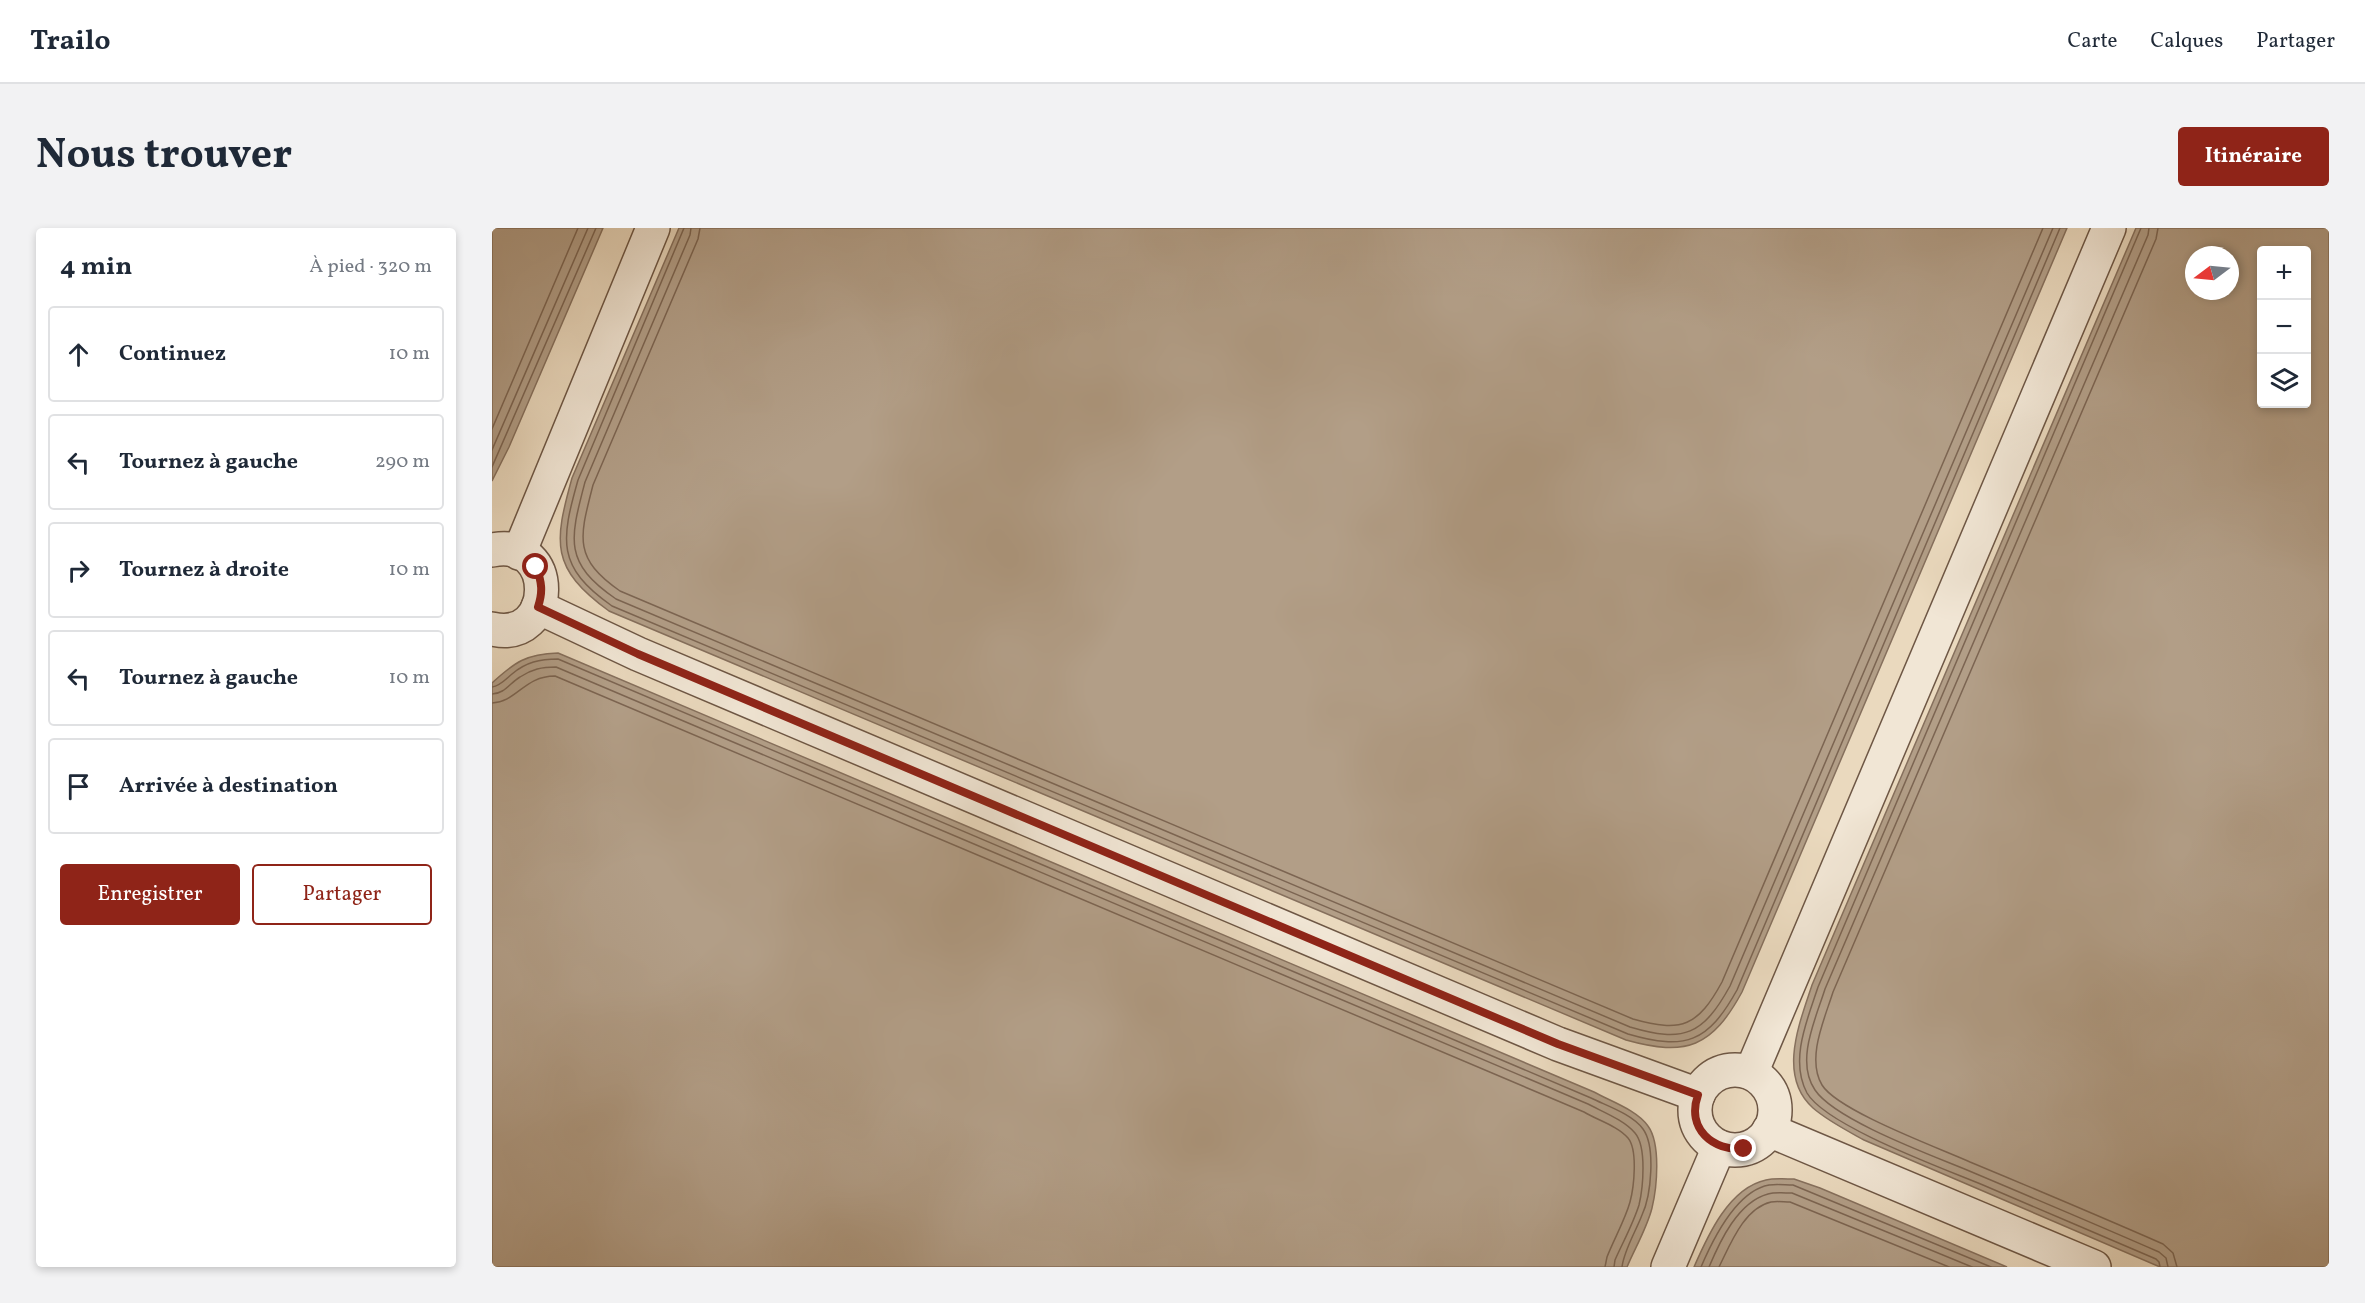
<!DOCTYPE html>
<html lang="fr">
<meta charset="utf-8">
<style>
:root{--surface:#fff;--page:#f2f2f3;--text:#1f2937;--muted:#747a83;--line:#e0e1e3;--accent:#8f2418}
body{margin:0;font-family:Vollkorn,serif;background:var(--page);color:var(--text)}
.controls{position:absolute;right:18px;top:18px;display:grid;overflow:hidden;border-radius:6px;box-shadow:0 3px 9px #0003}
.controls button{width:54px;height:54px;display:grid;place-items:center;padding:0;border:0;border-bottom:2px solid var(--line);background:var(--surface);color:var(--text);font:30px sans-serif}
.compass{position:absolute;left:1693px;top:18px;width:54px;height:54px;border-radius:50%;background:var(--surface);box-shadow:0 3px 9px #0003;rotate:254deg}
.stop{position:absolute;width:18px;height:18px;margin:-14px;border:4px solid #8f2418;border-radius:50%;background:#fff}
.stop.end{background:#8f2418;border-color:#fff;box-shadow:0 2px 6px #0008}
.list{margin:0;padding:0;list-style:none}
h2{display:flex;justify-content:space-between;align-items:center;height:78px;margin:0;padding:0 24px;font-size:26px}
h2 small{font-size:20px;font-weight:400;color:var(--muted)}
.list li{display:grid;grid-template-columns:39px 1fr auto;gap:18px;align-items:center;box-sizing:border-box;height:96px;margin:0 12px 12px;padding:0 12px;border:2px solid var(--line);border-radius:6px}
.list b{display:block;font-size:22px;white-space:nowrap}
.list em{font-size:20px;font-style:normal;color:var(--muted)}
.actions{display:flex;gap:12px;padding:18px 24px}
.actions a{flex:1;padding:14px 0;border:2px solid var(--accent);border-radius:6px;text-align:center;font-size:21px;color:var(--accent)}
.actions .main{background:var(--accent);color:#fff}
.icon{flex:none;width:33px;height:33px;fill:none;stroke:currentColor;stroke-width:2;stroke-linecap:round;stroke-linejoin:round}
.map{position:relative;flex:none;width:1837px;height:1039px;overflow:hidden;border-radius:6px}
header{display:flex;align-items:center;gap:36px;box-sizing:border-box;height:84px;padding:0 30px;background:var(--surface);border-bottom:2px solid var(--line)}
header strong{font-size:28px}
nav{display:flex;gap:33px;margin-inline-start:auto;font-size:21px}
.intro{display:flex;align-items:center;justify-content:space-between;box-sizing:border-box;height:144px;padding:0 36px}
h1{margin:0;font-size:42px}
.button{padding:15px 27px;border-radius:6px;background:var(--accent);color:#fff;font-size:21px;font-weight:700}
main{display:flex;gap:36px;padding:0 36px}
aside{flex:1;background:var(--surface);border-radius:6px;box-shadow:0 3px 9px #0003}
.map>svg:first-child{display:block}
.water{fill:#b29e87;stroke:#86705d;stroke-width:1.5;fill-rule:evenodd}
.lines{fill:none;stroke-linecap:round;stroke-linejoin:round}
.shore{stroke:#7c6552;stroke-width:1.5}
.minor-casing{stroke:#6e5745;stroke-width:36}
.minor{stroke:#f1e6d5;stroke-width:33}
.route{stroke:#8f2418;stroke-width:8}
</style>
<header>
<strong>Trailo</strong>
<nav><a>Carte</a><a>Calques</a><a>Partager</a></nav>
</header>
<div class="intro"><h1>Nous trouver</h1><a class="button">Itinéraire</a></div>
<main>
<aside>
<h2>4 min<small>À pied · 320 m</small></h2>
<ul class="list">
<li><svg class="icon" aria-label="ahead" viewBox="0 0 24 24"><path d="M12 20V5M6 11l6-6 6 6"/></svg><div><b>Continuez</b></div><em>10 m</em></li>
<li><svg class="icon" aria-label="left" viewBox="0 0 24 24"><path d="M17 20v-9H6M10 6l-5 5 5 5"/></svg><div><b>Tournez à gauche</b></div><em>290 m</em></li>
<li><svg class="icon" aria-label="right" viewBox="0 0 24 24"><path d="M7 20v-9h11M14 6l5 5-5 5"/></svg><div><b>Tournez à droite</b></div><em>10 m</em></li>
<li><svg class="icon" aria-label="left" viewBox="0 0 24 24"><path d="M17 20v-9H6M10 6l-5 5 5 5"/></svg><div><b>Tournez à gauche</b></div><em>10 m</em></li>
<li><svg class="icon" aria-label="arrive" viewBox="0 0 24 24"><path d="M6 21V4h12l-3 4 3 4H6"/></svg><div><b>Arrivée à destination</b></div></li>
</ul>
<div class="actions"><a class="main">Enregistrer</a><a>Partager</a></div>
</aside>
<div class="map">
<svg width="1837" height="1039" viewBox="0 0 1837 1039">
<rect width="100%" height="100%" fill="#ead9be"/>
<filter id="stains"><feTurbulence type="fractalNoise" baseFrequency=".00333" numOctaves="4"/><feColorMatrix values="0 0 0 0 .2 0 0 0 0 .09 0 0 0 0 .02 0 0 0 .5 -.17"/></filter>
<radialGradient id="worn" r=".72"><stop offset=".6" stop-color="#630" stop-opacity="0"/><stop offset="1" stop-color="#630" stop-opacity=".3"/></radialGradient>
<g class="water">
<path d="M0,0h111l-94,219 -17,34z"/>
<path d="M187,0h1388l-325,764c-30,55 -55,65 -116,48l-1017,-429c-59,-43 -55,-68 -37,-133z"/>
<path d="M1644,0h193v1039h-169l-296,-127c-18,-10 -36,-19 -51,-32 -36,-32 -13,-86 -1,-123zM1814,22v154h-44v-154zM1702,27h36v36h-36z"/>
<path d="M66,425l1036,439c16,9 43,18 54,34 13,18 9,61 4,82 -5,20 -17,40 -25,59h-1135v-584c23,-21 34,-29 66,-30z"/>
<path d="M1302,951l26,9 187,79h-313c14,-32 35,-79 72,-87 9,-2 20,-1 28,-1z"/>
</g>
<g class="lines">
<g class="shore">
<path d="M192,0l-106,252c-17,60 -22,87 34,126l1016,428c58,17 80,8 109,-44l323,-762"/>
<path d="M199,0l-1,7 -105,247c-15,57 -22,81 31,117l1014,428c54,16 73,8 100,-41l323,-758"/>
<path d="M208,0l-2,11 -105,246c-13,51 -21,73 27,106l1013,428c49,14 65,7 89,-37l321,-754"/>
<path d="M1649,0l-323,759c-10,31 -29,73 -11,106 19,33 138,76 176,92 58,25 115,49 173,74l3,3 1,5"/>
<path d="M1657,0l-1,7 -323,754c-9,29 -30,72 -10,101 20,30 116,65 152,80 64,27 128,54 192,82l7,6 2,9"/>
<path d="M1666,0l-2,11 -323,753c-8,26 -27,66 -11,93 16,26 117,63 148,77 65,27 129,54 193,82l10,9 4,14"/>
<path d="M0,201l86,-201"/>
<path d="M0,222l96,-222"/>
<path d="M0,239l104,-239"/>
<path d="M0,459c8,-1 14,-8 20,-13 14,-12 28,-15 46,-15l1033,439c16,8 41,16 52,31 13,18 8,67 -1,86 -6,16 -18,35 -20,52"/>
<path d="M0,466c12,0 18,-11 28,-17 12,-8 22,-10 36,-10l1032,437c15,8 36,16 47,29 12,14 8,55 4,72 -6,19 -16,37 -24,55l-1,7"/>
<path d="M0,475c25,-1 32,-27 63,-27l1029,436c13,8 34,14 44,26 10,12 6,49 2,64 -5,18 -16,37 -23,55l-2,10"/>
<path d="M1209,1039c12,-28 35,-76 68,-82 8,-1 16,0 24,0l198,82"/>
<path d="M1217,1039c11,-26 29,-65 59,-73 7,-2 16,-1 24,-1l180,74"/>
<path d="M1227,1039c11,-22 25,-59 52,-65 6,-1 13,0 19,0l159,65"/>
</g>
<g class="minor-casing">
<g id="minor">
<path d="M0,322c67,-14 65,94 0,79"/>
<path d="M27,325l134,-325"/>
<path d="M46,379l100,47 920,390 140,51"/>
<circle cx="1243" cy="882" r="40"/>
<path d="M1259,845l358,-845"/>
<path d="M1277,902l325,137"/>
<path d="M1176,1039l51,-120"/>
</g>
</g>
<use href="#minor" class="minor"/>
</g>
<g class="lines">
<path class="route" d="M44,339c6,15 7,25 2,40l100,47 920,390 140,51c-12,34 15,56 46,54"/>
</g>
<rect width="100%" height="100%" filter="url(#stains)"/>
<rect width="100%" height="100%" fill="url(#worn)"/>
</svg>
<div class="controls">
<button>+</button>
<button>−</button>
<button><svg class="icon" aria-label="layers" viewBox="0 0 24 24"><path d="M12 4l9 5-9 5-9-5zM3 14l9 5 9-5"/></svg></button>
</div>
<svg class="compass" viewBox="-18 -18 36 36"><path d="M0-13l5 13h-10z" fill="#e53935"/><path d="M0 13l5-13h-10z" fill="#747a83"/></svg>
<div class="stop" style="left:44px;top:339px"></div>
<div class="stop end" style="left:1252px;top:921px"></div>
</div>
</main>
